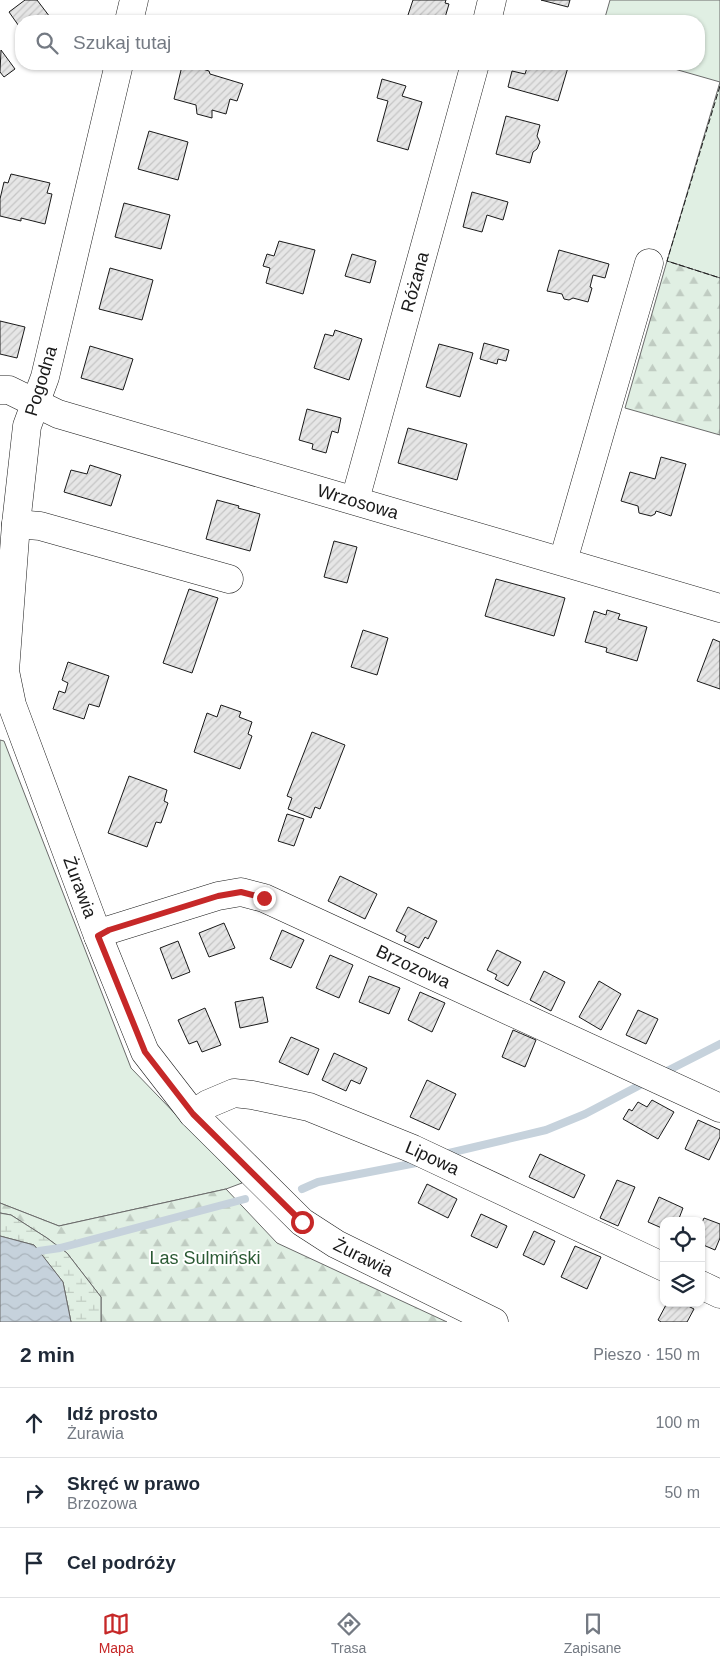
<!DOCTYPE html>
<html lang="pl">
<meta charset="utf-8">
<style>
:root{--surface:#fff;--page:#f6f6f7;--text:#1f2937;--muted:#747a83;--line:#e0e1e3;--accent:#c62828}
body{margin:0;font-family:Arial,sans-serif;background:var(--page);color:var(--text)}
.controls{position:absolute;right:15px;bottom:15px;display:grid;overflow:hidden;border-radius:10px;box-shadow:0 1px 4px #0004}
.controls button{width:45px;height:45px;display:grid;place-items:center;padding:0;border:0;border-bottom:1px solid var(--line);background:var(--surface);color:var(--text);font:25px sans-serif}
.stop{position:absolute;width:15px;height:15px;margin:-11px;border:4px solid #c62828;border-radius:50%;background:#fff}
.stop.end{background:#c62828;border-color:#fff;box-shadow:0 1px 5px #0008}
.list{margin:0;padding:0;list-style:none}
h2{display:flex;justify-content:space-between;align-items:center;height:65px;margin:0;padding:0 20px;font-size:21px}
h2 small{font-size:16px;font-weight:400;color:var(--muted)}
.list li{display:grid;grid-template-columns:32px 1fr auto;gap:15px;align-items:center;box-sizing:border-box;height:70px;padding:0 20px;border-top:1px solid var(--line)}
.list b{display:block;font-size:19px;white-space:nowrap}
.list p{margin:0;font-size:16px;white-space:nowrap;color:var(--muted)}
.list em{font-size:16px;font-style:normal;color:var(--muted)}
.icon{flex:none;width:28px;height:28px;fill:none;stroke:currentColor;stroke-width:2;stroke-linecap:round;stroke-linejoin:round}
.map{position:relative;flex:none;width:720px;height:1322px;overflow:hidden}
.search{position:absolute;background:var(--surface);box-shadow:0 1px 4px #0004;left:15px;right:15px;top:15px;height:55px;display:flex;align-items:center;gap:12px;box-sizing:border-box;padding:0 18px;border-radius:20px;color:var(--muted);font-size:19px}
.sheet{height:275px;background:var(--surface)}
nav{display:flex;justify-content:space-around;align-items:center;box-sizing:border-box;height:70px;border-top:1px solid var(--line);background:var(--surface);font-size:14px;color:var(--muted)}
nav a{display:grid;justify-items:center;gap:2px}
nav .on{color:var(--accent)}
.map>svg:first-child{display:block}
.green{fill:#e0efe3;stroke:#6a6a6a}
.forest{fill:url(#forest-firs);stroke:#6a6a6a}
.wetland{fill:url(#wetland-marsh);stroke:#6a6a6a}
.water{fill:url(#water-waves);stroke:#6a6a6a}
.lines{fill:none;stroke-linecap:round;stroke-linejoin:round}
.stream{stroke:#c6d2dc;stroke-width:8}
.building{fill:url(#building-hatch);stroke:#1a1a1a}
.minor-casing{stroke:#1a1a1a;stroke-width:29}
.minor{stroke:#fff;stroke-width:28}
.fence{stroke:#1a1a1a;stroke-width:1;stroke-dasharray:6 2.5;stroke-linecap:butt}
.route{stroke:#c62828;stroke-width:6}
.labels{text-anchor:middle;stroke-width:4;stroke-linejoin:round;paint-order:stroke}
.street-label{font-size:18px;fill:#1a1a1a;stroke:#fff}
.park-label{font-size:18px;fill:#2b5a34;stroke:#fff}
</style>
<div class="map">
<svg width="720" height="1322" viewBox="0 0 720 1322">
<defs>
<pattern id="forest-firs" width="22" height="20" patternUnits="userSpaceOnUse" patternTransform="scale(1.25)"><rect width="22" height="20" fill="#e0efe3"/><path d="M5 1l3.5 6h-7zM16 11l3.5 6h-7z" fill="#c0ccc2"/></pattern>
<pattern id="wetland-marsh" width="20" height="14" patternUnits="userSpaceOnUse" patternTransform="scale(1.25)"><rect width="20" height="14" fill="#e0efe3"/><path d="M1 5h8M5 5V1M11 12h8M15 12V8" fill="none" stroke="#c0ccc2"/></pattern>
<pattern id="water-waves" width="16" height="10" patternUnits="userSpaceOnUse" patternTransform="scale(1.25)"><rect width="16" height="10" fill="#c6d2dc"/><path d="M0 5q4-4 8 0t8 0" fill="none" stroke="#aab4bc"/></pattern>
<pattern id="building-hatch" width="6" height="6" patternUnits="userSpaceOnUse" patternTransform="scale(1.25)"><rect width="6" height="6" fill="#e6e6e6"/><path d="M-1 1l2-2M0 6l6-6M5 7l2-2" fill="none" stroke="#c5c5c5"/></pattern>
</defs>
<rect width="100%" height="100%" fill="#fff"/>
<g class="green">
<path d="M610,0h110v278l-53,-17 53,-179 -63,-18h42v-43h-95z"/>
<path d="M0,740l4,1 127,327 111,115 -16,6 -167,37 -59,-23z"/>
</g>
<g class="forest">
<path d="M667,261l53,17v157l-95,-27z"/>
<path d="M226,1189l51,54 170,79h-346v-25l-34,-44 -20,-15 -36,-23 -11,-2v-10l59,23z"/>
</g>
<path class="wetland" d="M0,1213l11,2 36,23 20,15 34,44v25h-30l-8,-40 -29,-37 -34,-9z"/>
<path class="water" d="M0,1236l34,9 5,6 24,31 8,40h-71z"/>
<g class="lines">
<g class="stream">
<path d="M667,1071l53,-27"/>
<path d="M449,1153l97,-23 39,-16 59,-31"/>
<path d="M302,1189l16,-7 98,-19"/>
<path d="M39,1251l21,-3 185,-49"/>
</g>
</g>
<g class="building">
<path d="M25,0h12l16,21h-32v8l-12,-17z"/>
<path d="M413,0h33l-1,3 4,1 -5,17h-38z"/>
<path d="M541,0h29l-2,7z"/>
<path d="M1,50l14,19 -11,8 -4,-5z"/>
<path d="M526,64h43l-11,37 -50,-14 4,-16 13,3 2,-6z"/>
<path d="M182,66l11,3v-3l16,5 1,3 33,10 -6,17 -7,-2 -4,15 -14,-4v8l-15,-4 -1,-9 -22,-6z"/>
<path d="M382,79l24,7 -4,10 20,6 -14,48 -31,-9 11,-40 -11,-3z"/>
<path d="M506,116l34,9 -3,11 3,6 -3,7 -4,3 -3,11 -34,-9z"/>
<path d="M149,131l39,11 -10,38 -40,-11z"/>
<path d="M11,174l39,9 -3,10 5,1 -7,30 -24,-6v3l-21,-5v-17l4,-17 4,1z"/>
<path d="M472,192l36,10 -5,18 -16,-5 -5,17 -19,-5z"/>
<path d="M124,203l46,12 -9,34 -46,-12z"/>
<path d="M279,241l36,9 -12,44 -37,-11 4,-15 -7,-2 4,-12 7,2z"/>
<path d="M559,250l50,14 -4,14 -12,-3 -3,12 2,1 -4,14 -15,-4 -4,2 -5,-1 -2,-5 -15,-3z"/>
<path d="M352,254l24,7 -6,22 -25,-7z"/>
<path d="M110,268l43,12 -11,40 -43,-11z"/>
<path d="M0,321l25,6 -8,31 -17,-4z"/>
<path d="M335,330l27,9 -13,41 -35,-12 11,-34 8,2z"/>
<path d="M484,343l25,7 -3,11 -8,-2 -1,5 -17,-5z"/>
<path d="M439,344l34,9 -13,44 -34,-10z"/>
<path d="M90,346l43,13 -10,31 -42,-12z"/>
<path d="M307,409l34,9 -3,15 -6,-2 -6,22 -14,-4 1,-5 -14,-4z"/>
<path d="M408,428l59,16 -10,36 -59,-17z"/>
<path d="M661,457l25,7 -15,52 -15,-5 -1,3 -4,2 -12,-3 -1,-7 -17,-5 9,-29 25,7z"/>
<path d="M90,465l31,10 -10,31 -47,-14 7,-22 16,4z"/>
<path d="M217,500l22,6 -1,2 22,6 -10,37 -44,-12z"/>
<path d="M334,541l23,6 -10,36 -23,-6z"/>
<path d="M496,579l69,19 -11,38 -69,-20z"/>
<path d="M189,589l29,9 -26,75 -29,-10z"/>
<path d="M607,610l13,4 -2,5 29,8 -10,34 -31,-9 1,-4 -22,-6 9,-31 12,4z"/>
<path d="M363,630l25,8 -11,37 -26,-8z"/>
<path d="M713,639l7,3v47l-23,-8z"/>
<path d="M68,662l41,14 -10,31 -10,-3 -5,15 -31,-10 6,-18 6,2 3,-10 -6,-3z"/>
<path d="M221,705l20,7 -2,5 13,5 -4,12 4,2 -12,33 -46,-17 13,-39 10,4z"/>
<path d="M312,732l33,13 -25,64 -5,-2 -4,11 -23,-9 4,-11 -5,-2z"/>
<path d="M129,776l38,14 -3,11 4,2 -7,20 -5,-1 -9,25 -39,-14z"/>
<path d="M287,814l17,5 -10,27 -16,-5z"/>
<path d="M340,876l37,18 -12,25 -37,-18z"/>
<path d="M408,907l29,14 -9,18 -3,-2 -6,11 -15,-7 2,-5 -10,-5z"/>
<path d="M224,923l11,25 -26,9 -10,-24z"/>
<path d="M282,930l22,10 -13,28 -21,-9z"/>
<path d="M178,941l12,31 -18,7 -12,-31z"/>
<path d="M497,950l24,12 -13,24 -13,-7 2,-4 -10,-5z"/>
<path d="M330,955l23,10 -14,33 -23,-10z"/>
<path d="M544,971l21,11 -14,29 -21,-11z"/>
<path d="M369,976l31,12 -11,26 -30,-12z"/>
<path d="M599,981l22,13 -20,36 -22,-13z"/>
<path d="M420,992l25,11 -13,29 -24,-12z"/>
<path d="M263,997l5,25 -28,6 -5,-26z"/>
<path d="M205,1008l16,37 -19,7 -5,-11 -8,3 -11,-24z"/>
<path d="M638,1010l20,9 -12,25 -20,-9z"/>
<path d="M513,1030l23,10 -11,27 -23,-10z"/>
<path d="M291,1037l28,12 -11,26 -29,-13z"/>
<path d="M334,1053l33,15 -7,16 -9,-4 -5,11 -24,-11z"/>
<path d="M427,1080l29,14 -17,36 -29,-13z"/>
<path d="M652,1100l22,12 -16,27 -35,-20 6,-10 3,2 6,-9 9,5z"/>
<path d="M698,1120l22,10v7l-11,23 -24,-11z"/>
<path d="M540,1154l45,21 -11,23 -45,-21z"/>
<path d="M617,1180l18,7 -17,39 -18,-8z"/>
<path d="M427,1184l30,15 -9,19 -30,-15z"/>
<path d="M659,1197l24,11 -5,13h-14v8l-16,-7z"/>
<path d="M481,1214l26,12 -10,22 -26,-12z"/>
<path d="M704,1218l16,6v14l-5,12 -14,-6v-19z"/>
<path d="M534,1231l21,10 -11,24 -21,-10z"/>
<path d="M575,1246l26,11 -14,32 -26,-12z"/>
<path d="M667,1303h15l12,6 -7,13h-26l-3,-2z"/>
</g>
<g class="lines">
<g class="minor-casing">
<g id="minor">
<path d="M129,21l5,-21"/>
<path d="M487,21l5,-21"/>
<path id="s1" d="M119,64l-74,313 -18,49 -11,98 -11,147 7,34 86,231 47,116 48,62 109,108 34,22 158,78"/>
<path id="s2" d="M0,390h9l49,24 662,194"/>
<path id="s3" d="M355,500l120,-436"/>
<path d="M16,524l24,2 189,53"/>
<path d="M563,561l86,-298"/>
<path id="s4" d="M98,936l11,-6 109,-34 23,-4 23,6 456,210"/>
<path id="s5" d="M193,1114l15,-10 26,-11 18,2 57,12 104,42 251,118"/>
<path d="M701,1285l19,9"/>
</g>
</g>
<use href="#minor" class="minor"/>
<path class="fence" d="M720,86l-53,175 53,17"/>
</g>
<g class="lines">
<path class="route" d="M264,898l-23,-6 -23,4 -109,34 -11,6 47,116 48,62 109,108"/>
</g>
<g class="labels">
<g class="street-label">
<text dy="6" stroke="none"><textPath href="#s3" startOffset="226">Różana</textPath></text>
<text transform="translate(41 381) rotate(-73)" y="6">Pogodna</text>
<text dy="6" stroke="none"><textPath href="#s2" startOffset="376">Wrzosowa</textPath></text>
<text dy="6" stroke="none"><textPath href="#s1" startOffset="849">Żurawia</textPath></text>
<text dy="6" stroke="none"><textPath href="#s4" startOffset="338">Brzozowa</textPath></text>
<text dy="6" stroke="none"><textPath href="#s5" startOffset="256">Lipowa</textPath></text>
<text dy="6" stroke="none"><textPath href="#s1" startOffset="1329">Żurawia</textPath></text>
</g>
<g class="park-label">
<text x="205" y="1264">Las Sulmiński</text>
</g>
</g>
</svg>
<div class="controls">
<button><svg class="icon" aria-label="locate" viewBox="0 0 24 24"><circle cx="12" cy="12" r="6"/><path d="M12 2v4M12 18v4M2 12h4M18 12h4"/></svg></button>
<button><svg class="icon" aria-label="layers" viewBox="0 0 24 24"><path d="M12 4l9 5-9 5-9-5zM3 14l9 5 9-5"/></svg></button>
</div>
<div class="stop" style="left:302px;top:1222px"></div>
<div class="stop end" style="left:264px;top:898px"></div>
<div class="search"><svg class="icon" aria-label="search" viewBox="0 0 24 24"><circle cx="10" cy="10" r="6"/><path d="M15 15l6 6"/></svg>Szukaj tutaj</div>
</div>
<section class="sheet">
<h2>2 min<small>Pieszo · 150 m</small></h2>
<ul class="list">
<li><svg class="icon" aria-label="ahead" viewBox="0 0 24 24"><path d="M12 20V5M6 11l6-6 6 6"/></svg><div><b>Idź prosto</b><p>Żurawia</p></div><em>100 m</em></li>
<li><svg class="icon" aria-label="right" viewBox="0 0 24 24"><path d="M7 20v-9h11M14 6l5 5-5 5"/></svg><div><b>Skręć w prawo</b><p>Brzozowa</p></div><em>50 m</em></li>
<li><svg class="icon" aria-label="arrive" viewBox="0 0 24 24"><path d="M6 21V4h12l-3 4 3 4H6"/></svg><div><b>Cel podróży</b></div></li>
</ul>
</section>
<nav>
<a class="on"><svg class="icon" aria-label="map" viewBox="0 0 24 24"><path d="M3 6l6-2 6 2 6-2v14l-6 2-6-2-6 2zM9 4v14M15 6v14"/></svg>Mapa</a>
<a><svg class="icon" aria-label="directions" viewBox="0 0 24 24"><path d="M12 3l9 9-9 9-9-9zM9 14v-3h6M13 9l2 2-2 2"/></svg>Trasa</a>
<a><svg class="icon" aria-label="saved" viewBox="0 0 24 24"><path d="M7 4h10v16l-5-4-5 4z"/></svg>Zapisane</a>
</nav>
